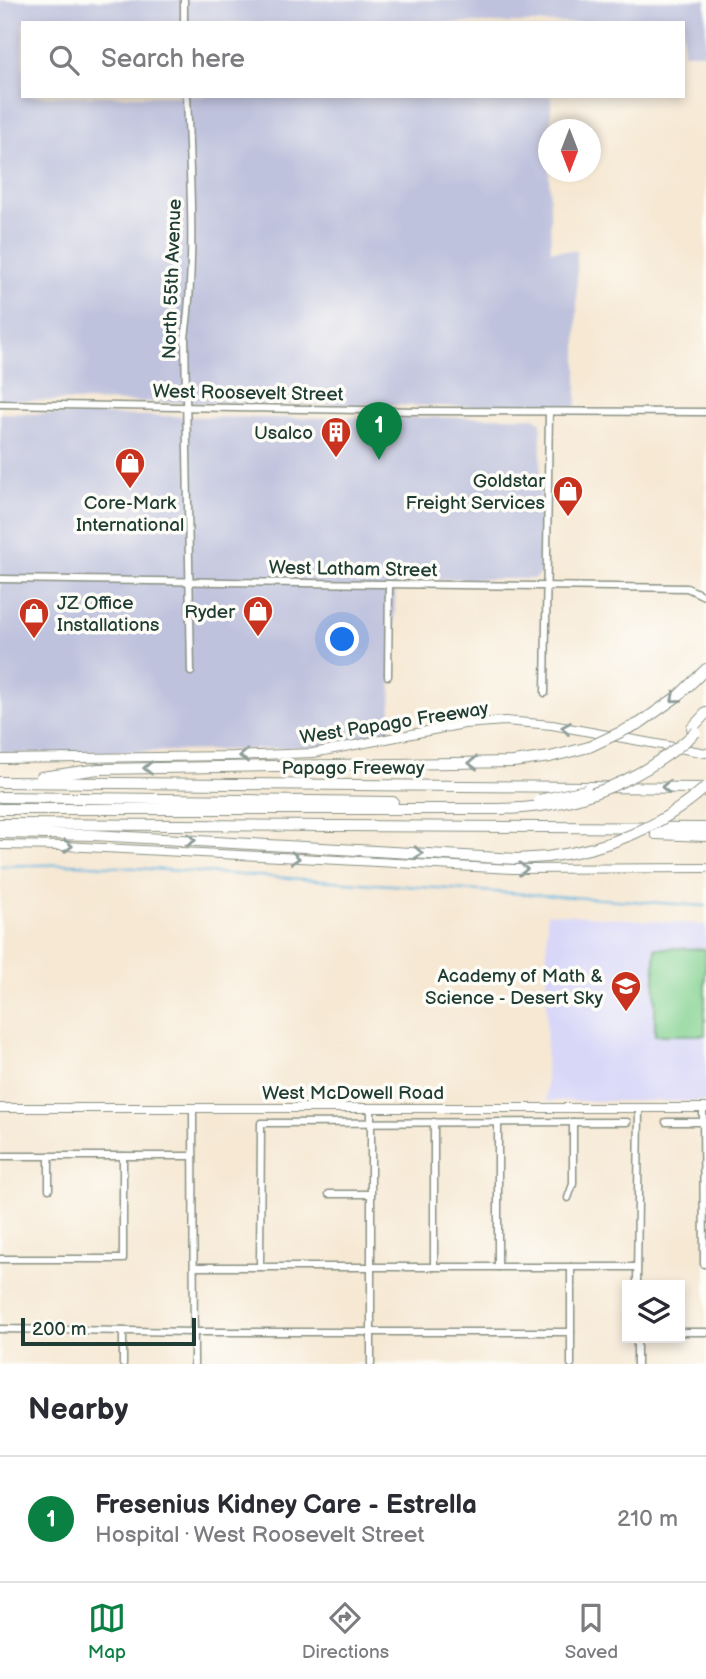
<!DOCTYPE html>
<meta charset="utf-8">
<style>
:root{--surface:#fff;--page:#f2f2f3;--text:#2b2b33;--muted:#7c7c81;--line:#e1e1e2;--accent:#0b8043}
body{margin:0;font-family:"Balsamiq Sans",sans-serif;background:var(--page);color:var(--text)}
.controls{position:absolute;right:21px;bottom:21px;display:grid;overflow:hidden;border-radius:0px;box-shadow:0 4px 10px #0003}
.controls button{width:63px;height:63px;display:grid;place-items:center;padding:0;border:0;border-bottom:2px solid var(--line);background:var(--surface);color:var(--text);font:35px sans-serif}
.compass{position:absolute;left:538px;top:119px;width:63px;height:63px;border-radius:50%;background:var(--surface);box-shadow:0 4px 10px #0003;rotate:180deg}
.scale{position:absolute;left:21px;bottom:18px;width:175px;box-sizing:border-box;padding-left:7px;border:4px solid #1f3d34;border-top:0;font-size:19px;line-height:24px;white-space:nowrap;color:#1f3d34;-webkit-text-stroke:5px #fdfcf7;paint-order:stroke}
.you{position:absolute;left:343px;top:640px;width:24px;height:24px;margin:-18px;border:5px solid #fff;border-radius:50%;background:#1a73e8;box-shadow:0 0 0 10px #1a73e833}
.badge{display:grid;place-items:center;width:46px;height:46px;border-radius:50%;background:var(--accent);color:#fff;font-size:23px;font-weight:700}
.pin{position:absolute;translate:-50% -58px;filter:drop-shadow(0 2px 4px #0008)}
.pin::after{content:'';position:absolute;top:37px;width:24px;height:21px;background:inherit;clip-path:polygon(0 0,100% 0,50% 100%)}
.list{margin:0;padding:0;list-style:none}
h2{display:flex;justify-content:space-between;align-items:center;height:91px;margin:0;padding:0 28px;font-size:30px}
h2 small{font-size:23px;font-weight:400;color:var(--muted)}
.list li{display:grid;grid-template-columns:46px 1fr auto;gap:21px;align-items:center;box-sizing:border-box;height:126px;padding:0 28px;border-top:2px solid var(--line)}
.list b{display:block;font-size:26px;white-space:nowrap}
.list p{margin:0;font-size:23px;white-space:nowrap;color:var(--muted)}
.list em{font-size:23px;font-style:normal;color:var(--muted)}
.icon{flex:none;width:38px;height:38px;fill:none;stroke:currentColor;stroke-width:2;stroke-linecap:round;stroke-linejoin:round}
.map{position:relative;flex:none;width:706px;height:1364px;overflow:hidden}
.search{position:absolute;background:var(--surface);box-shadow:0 4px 10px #0003;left:21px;right:21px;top:21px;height:77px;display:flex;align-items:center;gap:18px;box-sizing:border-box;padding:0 24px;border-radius:0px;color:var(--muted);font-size:26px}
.sheet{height:217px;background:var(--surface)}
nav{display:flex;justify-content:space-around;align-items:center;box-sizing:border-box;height:98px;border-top:2px solid var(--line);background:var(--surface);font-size:19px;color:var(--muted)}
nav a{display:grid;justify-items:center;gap:4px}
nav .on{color:var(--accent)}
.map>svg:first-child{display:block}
.built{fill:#d8d7f8}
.industrial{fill:#bfc2dd}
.green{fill:#83d291;stroke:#518862;stroke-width:2}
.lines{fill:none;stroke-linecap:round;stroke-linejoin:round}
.stream{stroke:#64b2de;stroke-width:2}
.minor-casing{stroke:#8a9284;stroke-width:9}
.major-casing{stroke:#8a9284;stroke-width:10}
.highway-casing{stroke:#8a9284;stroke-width:12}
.minor{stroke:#fff;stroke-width:6}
.major{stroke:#fff;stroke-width:8}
.highway{stroke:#fff;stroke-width:10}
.highway-bridge-casing{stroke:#8a9284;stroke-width:12;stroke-linecap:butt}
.highway-bridge{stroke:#fff;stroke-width:10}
.oneway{stroke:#8f9e9a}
.labels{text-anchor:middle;stroke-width:7;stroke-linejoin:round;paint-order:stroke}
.street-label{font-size:19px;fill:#1f3d34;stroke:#fdfcf7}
.poi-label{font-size:19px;fill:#1f3d34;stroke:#fdfcf7;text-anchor:end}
</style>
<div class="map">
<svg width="706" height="1364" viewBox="0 0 706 1364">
<rect width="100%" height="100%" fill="#fdfcf7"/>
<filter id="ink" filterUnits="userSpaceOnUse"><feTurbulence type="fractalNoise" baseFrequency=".0143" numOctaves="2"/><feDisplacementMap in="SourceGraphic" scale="14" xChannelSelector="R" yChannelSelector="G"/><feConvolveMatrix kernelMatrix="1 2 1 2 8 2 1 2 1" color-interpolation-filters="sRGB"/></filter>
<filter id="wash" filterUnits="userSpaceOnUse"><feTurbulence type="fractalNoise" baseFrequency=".00686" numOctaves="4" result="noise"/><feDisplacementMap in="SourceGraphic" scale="28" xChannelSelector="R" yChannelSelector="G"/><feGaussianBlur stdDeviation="1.57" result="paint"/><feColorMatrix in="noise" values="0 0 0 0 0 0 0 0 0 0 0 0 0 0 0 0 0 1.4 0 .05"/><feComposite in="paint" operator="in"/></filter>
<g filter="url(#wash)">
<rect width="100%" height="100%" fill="#f6e8d3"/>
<path class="built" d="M547,913l159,12v176h-160z"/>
<g class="industrial">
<path d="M0,0h706v53h-23v-30h-660v73h528v33l-3,1 3,120 26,1v152l-1,5 -576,-8z"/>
<path d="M0,413l264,5 271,-1 6,6 -1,150 -5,6h-139l-6,154 -68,13 -82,4 -240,4z"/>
</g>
<path class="green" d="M655,948l50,1v86h-50z"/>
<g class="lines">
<path class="stream" d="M0,866l76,-2 630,42"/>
</g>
</g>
<g filter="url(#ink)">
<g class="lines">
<g class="minor-casing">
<g id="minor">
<path d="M184,0v23"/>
<path d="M187,96c3,81 9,162 -2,242l6,334"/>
<path d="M0,404l419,7 287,1"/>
<path d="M0,579l687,9 17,8"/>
<path d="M388,676l1,-92"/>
<path d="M545,693l4,-281"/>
<path d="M193,1108l1,256"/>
<path d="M371,1108v256"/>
<path d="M703,1108l1,156h2"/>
<path d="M434,1122v145"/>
<path d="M666,1122h40"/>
<path d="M0,1156h193"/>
<path d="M49,1189v-33"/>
<path d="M329,1194h42"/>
<path d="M568,1198l5,-14v-62"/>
<path d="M0,1259h123v-103"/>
<path d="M194,1267h443"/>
<path d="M260,1267l1,-144 366,-1"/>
<path d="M498,1267v-145"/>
<path d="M571,1267v97"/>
<path d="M637,1285l2,-177"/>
<path d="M0,1329l194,3h377"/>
<path d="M123,1331v33"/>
<path d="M680,1332h26"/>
<path d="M637,1338v26"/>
</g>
</g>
<g class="major-casing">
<g id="major">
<path d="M0,759l234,-3 79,-3 151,-29 41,-3 47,4 154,28"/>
<path d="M0,845l65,1 448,23 193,-1"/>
<path d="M0,1108h706"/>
</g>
</g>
<g class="highway-casing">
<g id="highway">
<path d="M640,723l38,-27 28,-27"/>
<path d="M692,728l14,-15"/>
<path d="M41,777l58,-8 414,-7 37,-5 39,-10"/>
<path d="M0,782l706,6"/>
<path d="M0,797l393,5"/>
<path d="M0,809h492"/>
<path d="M0,824l706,4"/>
<path d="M0,833l93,2 424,24 30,-2"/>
<path d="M656,834l50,2"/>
</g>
</g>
<use href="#minor" class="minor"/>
<use href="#major" class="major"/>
<use href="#highway" class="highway"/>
<g class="highway-bridge-casing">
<g id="highway-bridge">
<path d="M589,747l51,-24"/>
<path d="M539,800l47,-10"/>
<path d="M492,809c78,1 146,-25 204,-77"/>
<path d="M547,857c61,-8 113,-29 159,-70"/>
</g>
</g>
<use href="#highway-bridge" class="highway-bridge"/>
</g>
<defs><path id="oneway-chevron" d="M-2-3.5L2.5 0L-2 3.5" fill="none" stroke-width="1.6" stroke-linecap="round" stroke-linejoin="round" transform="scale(1.75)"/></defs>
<g class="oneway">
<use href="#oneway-chevron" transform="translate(675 698) rotate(140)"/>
<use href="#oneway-chevron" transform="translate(566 728) rotate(-170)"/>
<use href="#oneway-chevron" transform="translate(244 756) rotate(178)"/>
<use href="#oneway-chevron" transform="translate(473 763) rotate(179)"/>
<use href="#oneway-chevron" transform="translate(148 768) rotate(179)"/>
<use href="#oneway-chevron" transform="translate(666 787) rotate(-179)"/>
<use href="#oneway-chevron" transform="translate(191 840) rotate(3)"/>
<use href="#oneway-chevron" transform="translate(68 846) rotate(2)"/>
<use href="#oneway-chevron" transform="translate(418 853) rotate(4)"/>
<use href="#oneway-chevron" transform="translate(295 858) rotate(3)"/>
<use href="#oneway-chevron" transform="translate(523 869)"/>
</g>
</g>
<defs>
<g id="building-pin" transform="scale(1.575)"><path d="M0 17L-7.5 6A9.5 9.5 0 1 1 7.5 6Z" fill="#c8321e" stroke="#fdfcf7"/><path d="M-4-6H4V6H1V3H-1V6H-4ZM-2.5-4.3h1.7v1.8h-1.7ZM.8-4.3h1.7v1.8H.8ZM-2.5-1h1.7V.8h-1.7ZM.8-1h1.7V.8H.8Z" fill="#fff"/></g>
<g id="shop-pin" transform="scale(1.575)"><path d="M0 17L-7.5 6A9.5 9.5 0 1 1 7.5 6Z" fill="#c8321e" stroke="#fdfcf7"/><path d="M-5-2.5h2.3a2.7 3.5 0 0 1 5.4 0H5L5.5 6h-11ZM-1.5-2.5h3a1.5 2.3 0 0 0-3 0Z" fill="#fff"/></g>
<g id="school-pin" transform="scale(1.575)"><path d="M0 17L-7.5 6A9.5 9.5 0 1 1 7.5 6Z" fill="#c8321e" stroke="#fdfcf7"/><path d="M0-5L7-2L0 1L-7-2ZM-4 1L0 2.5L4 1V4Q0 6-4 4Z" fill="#fff"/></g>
</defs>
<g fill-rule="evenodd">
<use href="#building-pin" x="336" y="432"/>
<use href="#shop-pin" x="130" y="463"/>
<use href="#shop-pin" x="568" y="491"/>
<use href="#shop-pin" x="258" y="611"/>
<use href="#shop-pin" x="34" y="613"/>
<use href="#school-pin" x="626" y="986"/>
</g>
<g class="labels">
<g class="street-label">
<text transform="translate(171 279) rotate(-88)" y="7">North 55th Avenue</text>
<text transform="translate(248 392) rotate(1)" y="7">West Roosevelt Street</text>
<text transform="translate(353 568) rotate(1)" y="7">West Latham Street</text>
<text transform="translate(394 722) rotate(-9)" y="7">West Papago Freeway</text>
<text x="353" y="774">Papago Freeway</text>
<text x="353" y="1099">West McDowell Road</text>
</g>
<g class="poi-label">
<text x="313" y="439">Usalco</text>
<text x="545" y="487">Goldstar<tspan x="545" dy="22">Freight Services</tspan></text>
<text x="130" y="509" text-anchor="middle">Core-Mark<tspan x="130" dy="22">International</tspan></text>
<text x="57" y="609" text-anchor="start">JZ Office<tspan x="57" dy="22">Installations</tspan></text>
<text x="235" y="618">Ryder</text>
<text x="603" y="982">Academy of Math &amp;<tspan x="603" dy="22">Science - Desert Sky</tspan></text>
</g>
</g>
</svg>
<div class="controls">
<button><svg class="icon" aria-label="layers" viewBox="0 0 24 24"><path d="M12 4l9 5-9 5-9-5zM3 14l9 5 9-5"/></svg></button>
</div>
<svg class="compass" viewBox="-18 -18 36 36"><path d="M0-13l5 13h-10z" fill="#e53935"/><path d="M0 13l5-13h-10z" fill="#7c7c81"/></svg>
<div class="scale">200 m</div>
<div class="you"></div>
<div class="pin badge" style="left:379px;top:460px">1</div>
<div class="search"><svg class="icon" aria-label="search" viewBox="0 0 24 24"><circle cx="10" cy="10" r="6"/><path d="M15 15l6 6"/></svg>Search here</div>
</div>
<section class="sheet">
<h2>Nearby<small></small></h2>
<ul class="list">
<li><span class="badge">1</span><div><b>Fresenius Kidney Care - Estrella</b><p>Hospital · West Roosevelt Street</p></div><em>210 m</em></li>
</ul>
</section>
<nav>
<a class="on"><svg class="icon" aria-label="map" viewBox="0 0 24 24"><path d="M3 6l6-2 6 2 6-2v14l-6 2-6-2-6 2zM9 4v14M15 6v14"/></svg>Map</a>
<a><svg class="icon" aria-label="directions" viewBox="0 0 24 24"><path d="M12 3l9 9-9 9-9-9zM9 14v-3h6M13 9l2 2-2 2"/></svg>Directions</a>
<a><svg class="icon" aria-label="saved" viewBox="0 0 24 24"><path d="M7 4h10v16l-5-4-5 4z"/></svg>Saved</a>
</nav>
